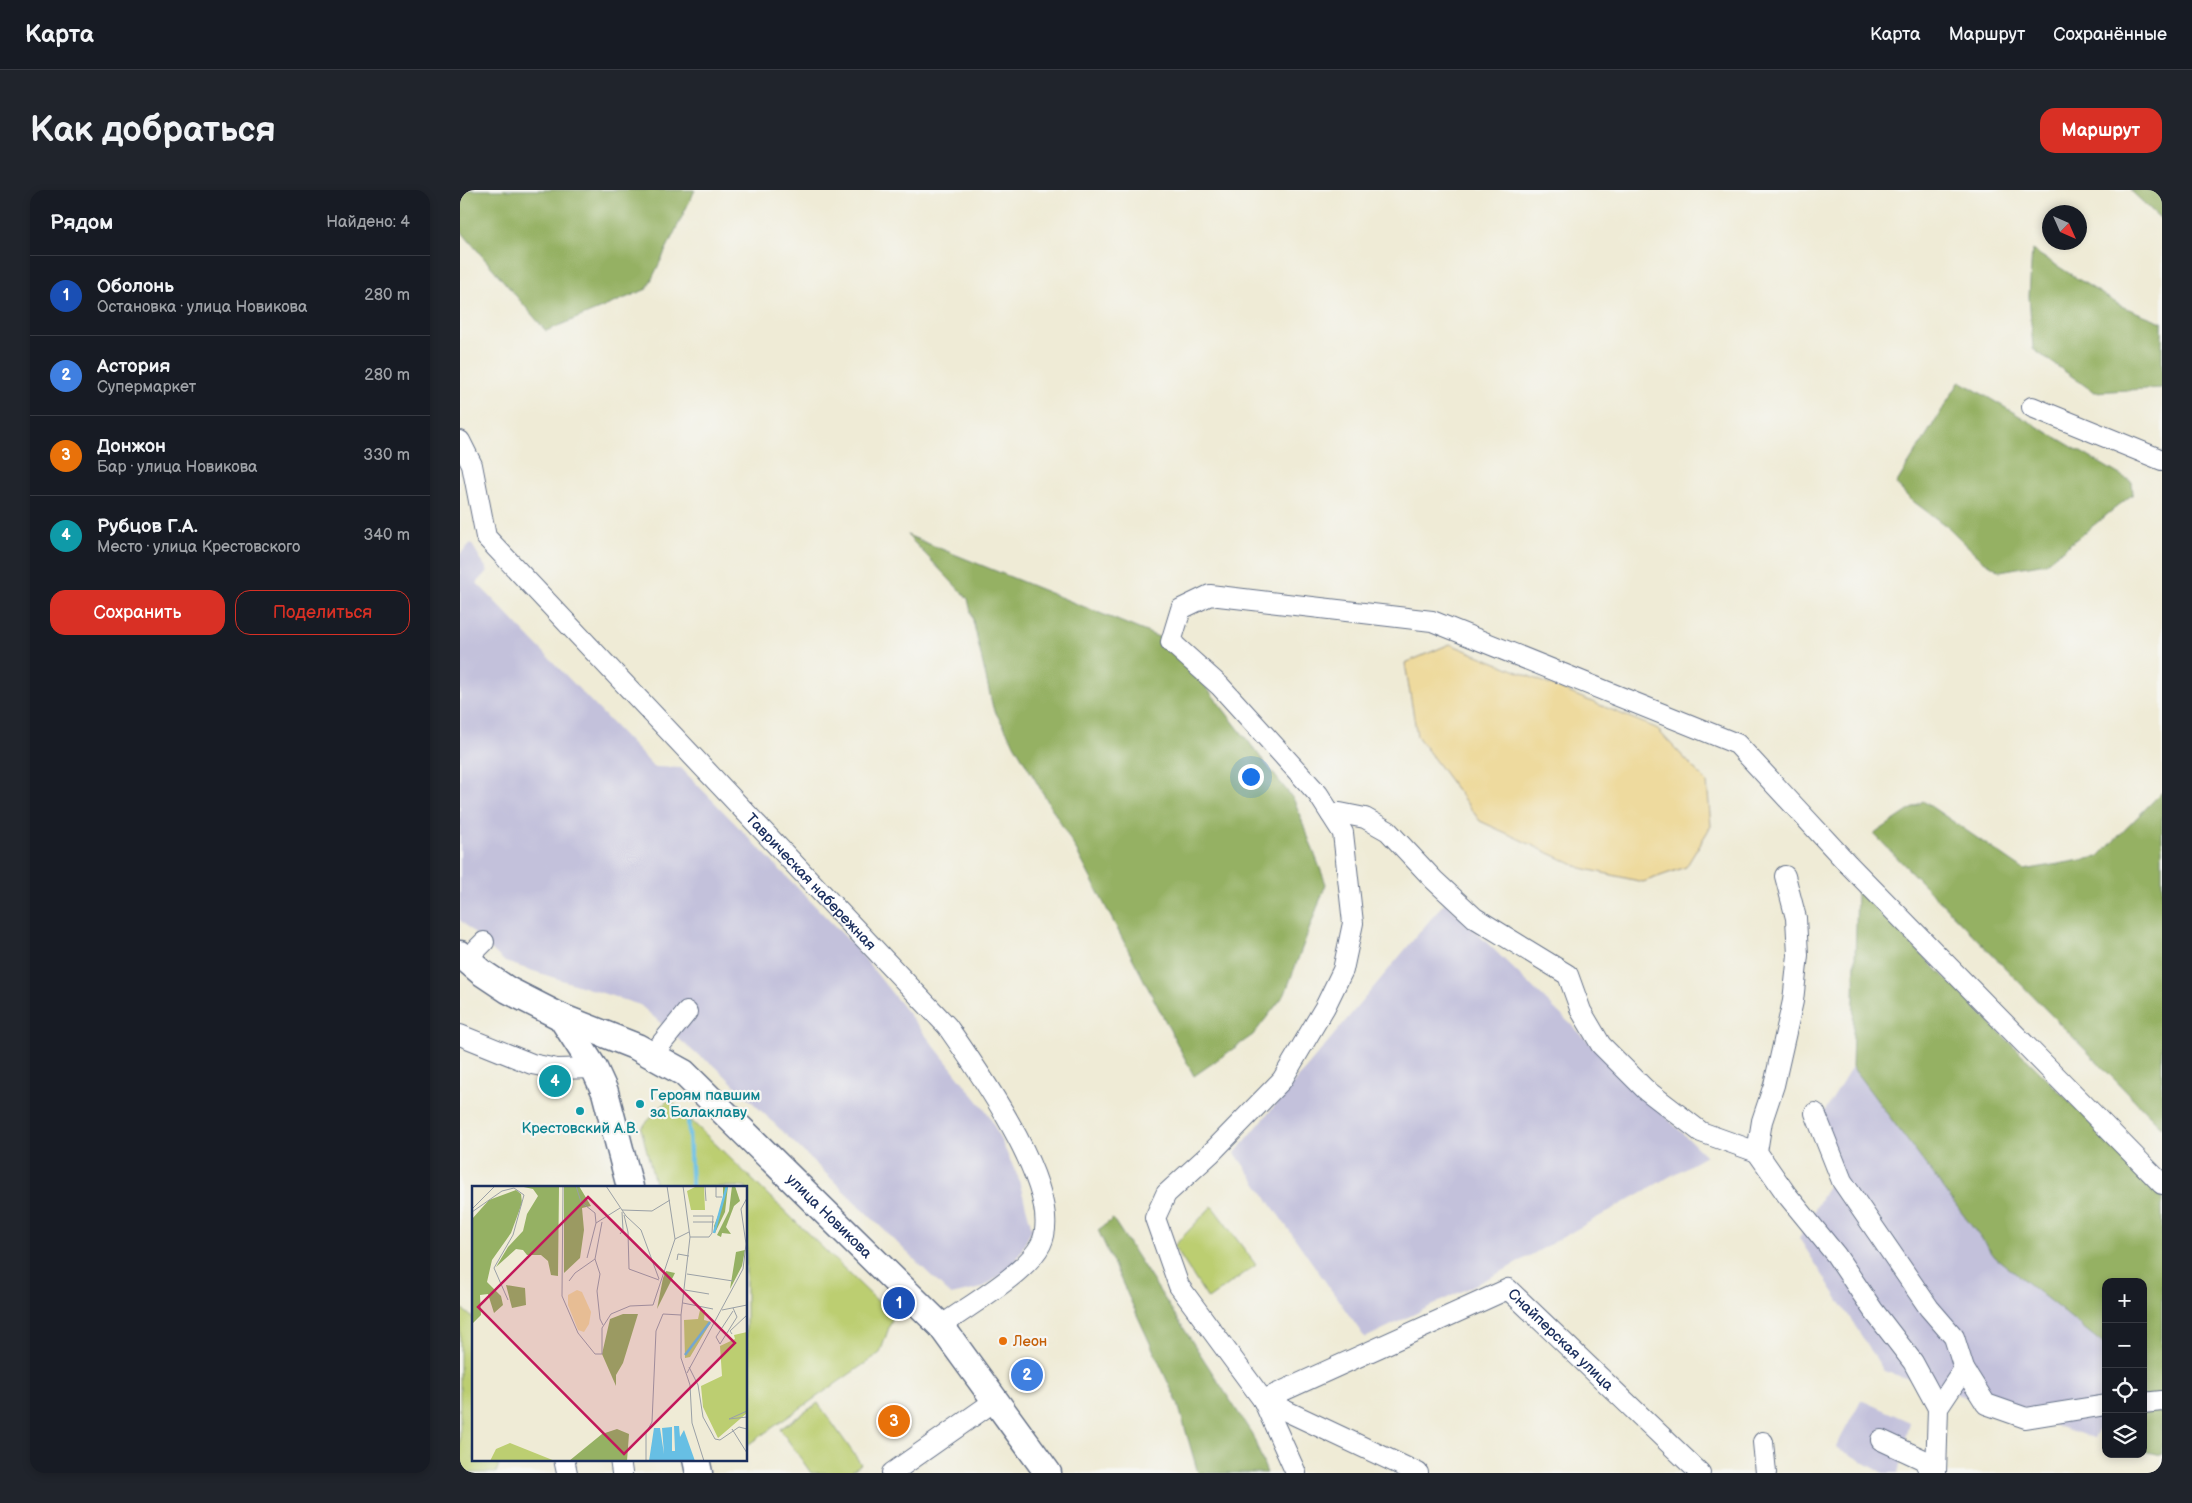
<!DOCTYPE html>
<html lang="ru">
<meta charset="utf-8">
<style>
:root{--surface:#171b24;--page:#20242c;--text:#f1f3f6;--muted:#9ea1a6;--line:#363941;--accent:#d93025}
body{margin:0;font-family:"Balsamiq Sans",sans-serif;background:var(--page);color:var(--text)}
.controls{position:absolute;right:15px;bottom:15px;display:grid;overflow:hidden;border-radius:10px;box-shadow:0 2px 8px #0003}
.controls button{width:45px;height:45px;display:grid;place-items:center;padding:0;border:0;border-bottom:1px solid var(--line);background:var(--surface);color:var(--text);font:25px sans-serif}
.compass{position:absolute;left:1582px;top:15px;width:45px;height:45px;border-radius:50%;background:var(--surface);box-shadow:0 2px 8px #0003;rotate:135deg}
.you{position:absolute;left:790px;top:586px;width:18px;height:18px;margin:-12px;border:4px solid #fff;border-radius:50%;background:#1a73e8;box-shadow:0 0 0 8px #1a73e833}
.badge{display:grid;place-items:center;width:32px;height:32px;border-radius:50%;background:var(--accent);color:#fff;font-size:16px;font-weight:700}
.pin{position:absolute;translate:-50% -50%;border:2px solid #fff;box-shadow:0 1px 5px #0006}
.list{margin:0;padding:0;list-style:none}
h2{display:flex;justify-content:space-between;align-items:center;height:65px;margin:0;padding:0 20px;font-size:21px}
h2 small{font-size:16px;font-weight:400;color:var(--muted)}
.list li{display:grid;grid-template-columns:32px 1fr auto;gap:15px;align-items:center;box-sizing:border-box;height:80px;padding:0 20px;border-top:1px solid var(--line)}
.list b{display:block;font-size:19px;white-space:nowrap}
.list p{margin:0;font-size:16px;white-space:nowrap;color:var(--muted)}
.list em{font-size:16px;font-style:normal;color:var(--muted)}
.actions{display:flex;gap:10px;padding:15px 20px}
.actions a{flex:1;padding:11px 0;border:1px solid var(--accent);border-radius:15px;text-align:center;font-size:18px;color:var(--accent)}
.actions .main{background:var(--accent);color:#fff}
.icon{flex:none;width:28px;height:28px;fill:none;stroke:currentColor;stroke-width:2;stroke-linecap:round;stroke-linejoin:round}
.map{position:relative;flex:none;width:1702px;height:1283px;overflow:hidden;border-radius:15px}
header{display:flex;align-items:center;gap:30px;box-sizing:border-box;height:70px;padding:0 25px;background:var(--surface);border-bottom:1px solid var(--line)}
header strong{font-size:24px}
nav{display:flex;gap:28px;margin-inline-start:auto;font-size:18px}
.intro{display:flex;align-items:center;justify-content:space-between;box-sizing:border-box;height:120px;padding:0 30px}
h1{margin:0;font-size:35px}
.button{padding:12px 22px;border-radius:15px;background:var(--accent);color:#fff;font-size:18px;font-weight:700}
main{display:flex;gap:30px;padding:0 30px}
aside{flex:1;background:var(--surface);border-radius:15px;box-shadow:0 2px 8px #0003}
.map>svg:first-child{display:block}
.industrial{fill:#c3c1db}
.green{fill:#bcce71;stroke:#6c7e68}
.forest{fill:#95b163;stroke:#587060}
.sand{fill:#eeda9e;stroke:#84847e}
.lines{fill:none;stroke-linecap:round;stroke-linejoin:round}
.stream{stroke:#67bfe4;stroke-width:4.5}
.minor-casing{stroke:#657188;stroke-width:22}
.major-casing{stroke:#657188;stroke-width:29}
.minor{stroke:#fff;stroke-width:20}
.major{stroke:#fff;stroke-width:26}
.culture-dot{fill:#0f9aa8;stroke:#f6f6f2;stroke-width:2}
.food-dot{fill:#e8710a;stroke:#f6f6f2;stroke-width:2}
.labels{text-anchor:middle;stroke-width:4.5;stroke-linejoin:round;paint-order:stroke}
.street-label{font-size:15px;fill:#1b2f5e;stroke:#f6f6f2}
.culture-label{font-size:15px;fill:#0d838f;stroke:#f6f6f2;text-anchor:start}
.food-label{font-size:15px;fill:#c56008;stroke:#f6f6f2;text-anchor:start}
.inset-river{fill:none;stroke:#67bfe4;stroke-width:2.5}
.inset-road{fill:none;stroke:#9aa0a6;stroke-width:1}
.view{fill:#c2185b;fill-opacity:0.15;stroke:#c2185b;stroke-width:2.5}
.inset-edge{fill:none;stroke:#1b2f5e;stroke-width:2.5}
</style>
<header>
<strong>Карта</strong>
<nav><a>Карта</a><a>Маршрут</a><a>Сохранённые</a></nav>
</header>
<div class="intro"><h1>Как добраться</h1><a class="button">Маршрут</a></div>
<main>
<aside>
<h2>Рядом<small>Найдено: 4</small></h2>
<ul class="list">
<li><span class="badge" style="background:#1a4fb4">1</span><div><b>Оболонь</b><p>Остановка · улица Новикова</p></div><em>280 m</em></li>
<li><span class="badge" style="background:#3f7fe0">2</span><div><b>Астория</b><p>Супермаркет</p></div><em>280 m</em></li>
<li><span class="badge" style="background:#e8710a">3</span><div><b>Донжон</b><p>Бар · улица Новикова</p></div><em>330 m</em></li>
<li><span class="badge" style="background:#0f9aa8">4</span><div><b>Рубцов Г.А.</b><p>Место · улица Крестовского</p></div><em>340 m</em></li>
</ul>
<div class="actions"><a class="main">Сохранить</a><a>Поделиться</a></div>
</aside>
<div class="map">
<svg width="1702" height="1283" viewBox="0 0 1702 1283">
<rect width="100%" height="100%" fill="#f6f6f2"/>
<filter id="ink" filterUnits="userSpaceOnUse"><feTurbulence type="fractalNoise" baseFrequency=".02" numOctaves="2"/><feDisplacementMap in="SourceGraphic" scale="10" xChannelSelector="R" yChannelSelector="G"/><feConvolveMatrix kernelMatrix="1 2 1 2 8 2 1 2 1" color-interpolation-filters="sRGB"/></filter>
<filter id="wash" filterUnits="userSpaceOnUse"><feTurbulence type="fractalNoise" baseFrequency=".0096" numOctaves="4" result="noise"/><feDisplacementMap in="SourceGraphic" scale="20" xChannelSelector="R" yChannelSelector="G"/><feGaussianBlur stdDeviation="1.12" result="paint"/><feColorMatrix in="noise" values="0 0 0 0 0 0 0 0 0 0 0 0 0 0 0 0 0 1.4 0 .05"/><feComposite in="paint" operator="in"/></filter>
<g filter="url(#wash)">
<rect width="100%" height="100%" fill="#efebd6"/>
<g class="industrial">
<path d="M11,353l17,28 -11,12 177,184 27,1 175,180 133,167 29,62 14,52 -19,38 -31,21 -31,7 -236,-229 -20,-13 -55,-48 -135,-43 -45,-42v-366z"/>
<path d="M985,712l261,254 -205,116 -136,66 -130,-185z"/>
<path d="M1392,877l143,190 111,89v71l-12,21 -210,-67 -85,-133 30,-54 -9,-65z"/>
<path d="M1401,1210l49,22 -12,51h-15l-47,-26z"/>
</g>
<g class="green">
<path d="M209,909l224,217 -13,37 -134,93v-259h-90l-15,-59z"/>
<path d="M752,1016l44,59 -48,34 -34,-53z"/>
<path d="M0,1117l14,12v140h27l-5,14h-36z"/>
<path d="M358,1213l43,61 -12,9h-38l-31,-44z"/>
</g>
<g class="forest">
<path d="M0,0h235l-48,99 -101,42 -86,-101z"/>
<path d="M1670,0h32v30z"/>
<path d="M1572,60l89,56 41,16v66l-68,4 -61,-43 -4,-53z"/>
<path d="M1500,191l172,101 1,12 -87,69 -46,8 -18,-11 -33,-32 -39,-29 -14,-15z"/>
<path d="M447,345l264,107 123,158 32,84 -41,110 -32,41 -59,41 -120,-230 -81,-138 -25,-109z"/>
<path d="M1702,602v336l-288,-294 49,-33 101,69 74,-13z"/>
<path d="M1397,700l305,304v261l-19,-4v-169h-37v64l-111,-89 -143,-190z"/>
<path d="M653,1029l139,215 15,39h-69l-20,-69 -80,-174z"/>
</g>
<path class="sand" d="M990,454l206,84 51,54 4,44 -25,41 -43,15 -62,-14 -101,-47 -63,-85 -12,-73z"/>
<g class="lines">
<path class="stream" d="M228,926l4,71"/>
</g>
</g>
<g filter="url(#ink)">
<g class="lines">
<g class="minor-casing">
<g id="minor">
<path d="M1572,217l130,53"/>
<path id="s1" d="M0,251l12,24 14,72 461,489c30,43 119,167 94,218 -14,29 -73,62 -100,82"/>
<path d="M871,624l9,-1 25,5 23,13 46,49 41,38 93,57 13,36 20,34 44,44 56,43 56,20"/>
<path d="M1325,686l11,42 2,37 -5,46 -19,84 -12,36 -5,31 30,43 49,60 37,55 40,52 25,46"/>
<path d="M6,770l18,-18"/>
<path d="M0,845l72,29 25,5 37,-1"/>
<path d="M192,865l35,-43"/>
<path d="M1355,923l27,68 87,127 25,29 10,32"/>
<path id="s2" d="M803,1210l245,-111 192,184"/>
<path d="M803,1210l155,73"/>
<path d="M1683,1213l19,-2"/>
<path d="M1421,1250l43,20 6,13"/>
<path d="M1303,1252l3,31"/>
<path d="M104,1269l3,14"/>
<path d="M160,1269l2,14"/>
<path d="M432,1283l104,-73"/>
<path d="M836,1283l-33,-73 -84,-114 -24,-68 11,-24 45,-41 71,-73 43,-73 18,-37 10,-47 -10,-90 -25,-39 -98,-108 -49,-44 10,-33 29,-14 222,26 305,123 111,120 314,320"/>
<path d="M1476,1283l2,-65 26,-39 22,35 40,14 80,-13"/>
</g>
</g>
<g class="major-casing">
<g id="major">
<path id="s3" d="M0,764l21,18 27,18 53,27 76,30 47,26 257,253 107,147"/>
<path d="M101,827l33,51 11,24 25,95"/>
<path d="M236,1269l3,14"/>
</g>
</g>
<use href="#minor" class="minor"/>
<use href="#major" class="major"/>
</g>
</g>
<g class="culture-dot">
<circle cx="180" cy="914" r="5"/>
<circle cx="120" cy="921" r="5"/>
</g>
<circle class="food-dot" cx="543" cy="1151" r="5"/>
<g class="labels">
<g class="street-label">
<text dy="5" stroke="none"><textPath href="#s1" startOffset="574">Таврическая набережная</textPath></text>
<text dy="5" stroke="none"><textPath href="#s3" startOffset="459">улица Новикова</textPath></text>
<text dy="5" stroke="none"><textPath href="#s2" startOffset="342">Снайперская улица</textPath></text>
</g>
<g class="culture-label">
<text x="190" y="910">Героям павшим<tspan x="190" dy="17">за Балаклаву</tspan></text>
<text x="120" y="943" text-anchor="middle">Крестовский А.В.</text>
</g>
<g class="food-label">
<text x="553" y="1156">Леон</text>
</g>
</g>
<g transform="translate(12 996)">
<rect width="275" height="275" fill="#efebd6"/>
<path d="M225,0h7l1,24h-14l-4,-19zM228,124h5l-1,10 7,2 -21,35 -5,1 -1,-38 14,-1zM275,146v81l-29,25 -15,-31 -2,-21 21,-10 -2,-30 15,-7 -1,-4zM38,257l45,18h-65l6,-12z" fill="#bcce71"/>
<path d="M47,0l40,1 -1,89 -7,-1 -3,-14 -7,-6h-14l-4,-5 -7,-1 -20,18 12,-20 15,-16 4,-17 11,-18 -5,-7zM92,0h15l12,20 -9,2 2,22 -4,28 -16,15zM251,0h5l-3,26 -10,21 -1,-7 9,-23zM260,0h3l5,15 -6,5 -8,21 5,7 -9,-1 -1,4 -4,-2 12,-24zM44,4l5,4 1,9 -11,30 -19,27 -5,22 14,14 2,9 -9,8 -6,-19 -8,1 1,20 -9,9v-105l17,-19zM273,64l-3,16 -12,23 6,-37zM194,85l9,2 -18,36 6,-31zM34,99l19,3 1,17 -14,3zM151,128h15l-15,49 -7,12v11l-14,-32 8,-35zM145,243l12,5 -2,27h-58l33,-27z" fill="#95b163"/>
<path d="M105,104l5,2 9,20 -2,12 -5,8 -6,-2 -10,-25v-10z" fill="#eeda9e"/>
<path d="M202,240h5l1,11 4,-7 11,31h-46l5,-33h6l4,26 -2,-26 10,-1v24h3z" fill="#67bfe4"/>
<path class="inset-river" d="M242,47l13,-47M213,169l25,-33"/>
<path class="inset-road" d="M91,0l-1,110 16,37 17,21h7v-26l9,-14 19,-8 23,-1 22,-66 14,-7M104,0l5,16 14,11 1,10 24,-15M134,0l20,30 15,14 18,49M195,0l8,53M211,0l7,51 -9,78v43l9,27 2,38 12,38M233,0l1,15M244,0v11h6M0,23l23,-23M150,24l30,1 18,-11M0,26l30,-21 12,-3 10,7 -11,40 -19,33 14,32M152,29l4,17 1,37 30,11M221,36h21M148,48l3,-4 -1,-18M218,51h19l3,-4 1,-17h-20M115,72l9,-35M123,73l5,15 -3,17 3,28 3,6M205,74l1,-6 11,2M215,88l46,7M97,95l6,-8 20,-14 7,-37M213,104l24,4M211,117l30,6M261,122l4,9 -17,27 -4,-7 17,-26M250,124l25,-5M260,148l-2,-3 17,-16M217,181l9,18 5,32 12,22 5,1 19,-13 8,2M215,187l56,-104 3,-25 -5,-35 6,-11M275,225l-18,8 18,-2M260,243l15,24M174,275v-28l6,-11 4,-91 7,-17 18,1"/>
<path class="view" d="M116,11l147,146 -111,111 -146,-147z"/>
<rect width="275" height="275" class="inset-edge"/>
</g>
</svg>
<div class="controls">
<button>+</button>
<button>−</button>
<button><svg class="icon" aria-label="locate" viewBox="0 0 24 24"><circle cx="12" cy="12" r="6"/><path d="M12 2v4M12 18v4M2 12h4M18 12h4"/></svg></button>
<button><svg class="icon" aria-label="layers" viewBox="0 0 24 24"><path d="M12 4l9 5-9 5-9-5zM3 14l9 5 9-5"/></svg></button>
</div>
<svg class="compass" viewBox="-18 -18 36 36"><path d="M0-13l5 13h-10z" fill="#e53935"/><path d="M0 13l5-13h-10z" fill="#9ea1a6"/></svg>
<div class="you"></div>
<div class="pin badge" style="left:439px;top:1113px;background:#1a4fb4">1</div>
<div class="pin badge" style="left:567px;top:1185px;background:#3f7fe0">2</div>
<div class="pin badge" style="left:434px;top:1231px;background:#e8710a">3</div>
<div class="pin badge" style="left:95px;top:891px;background:#0f9aa8">4</div>
</div>
</main>
